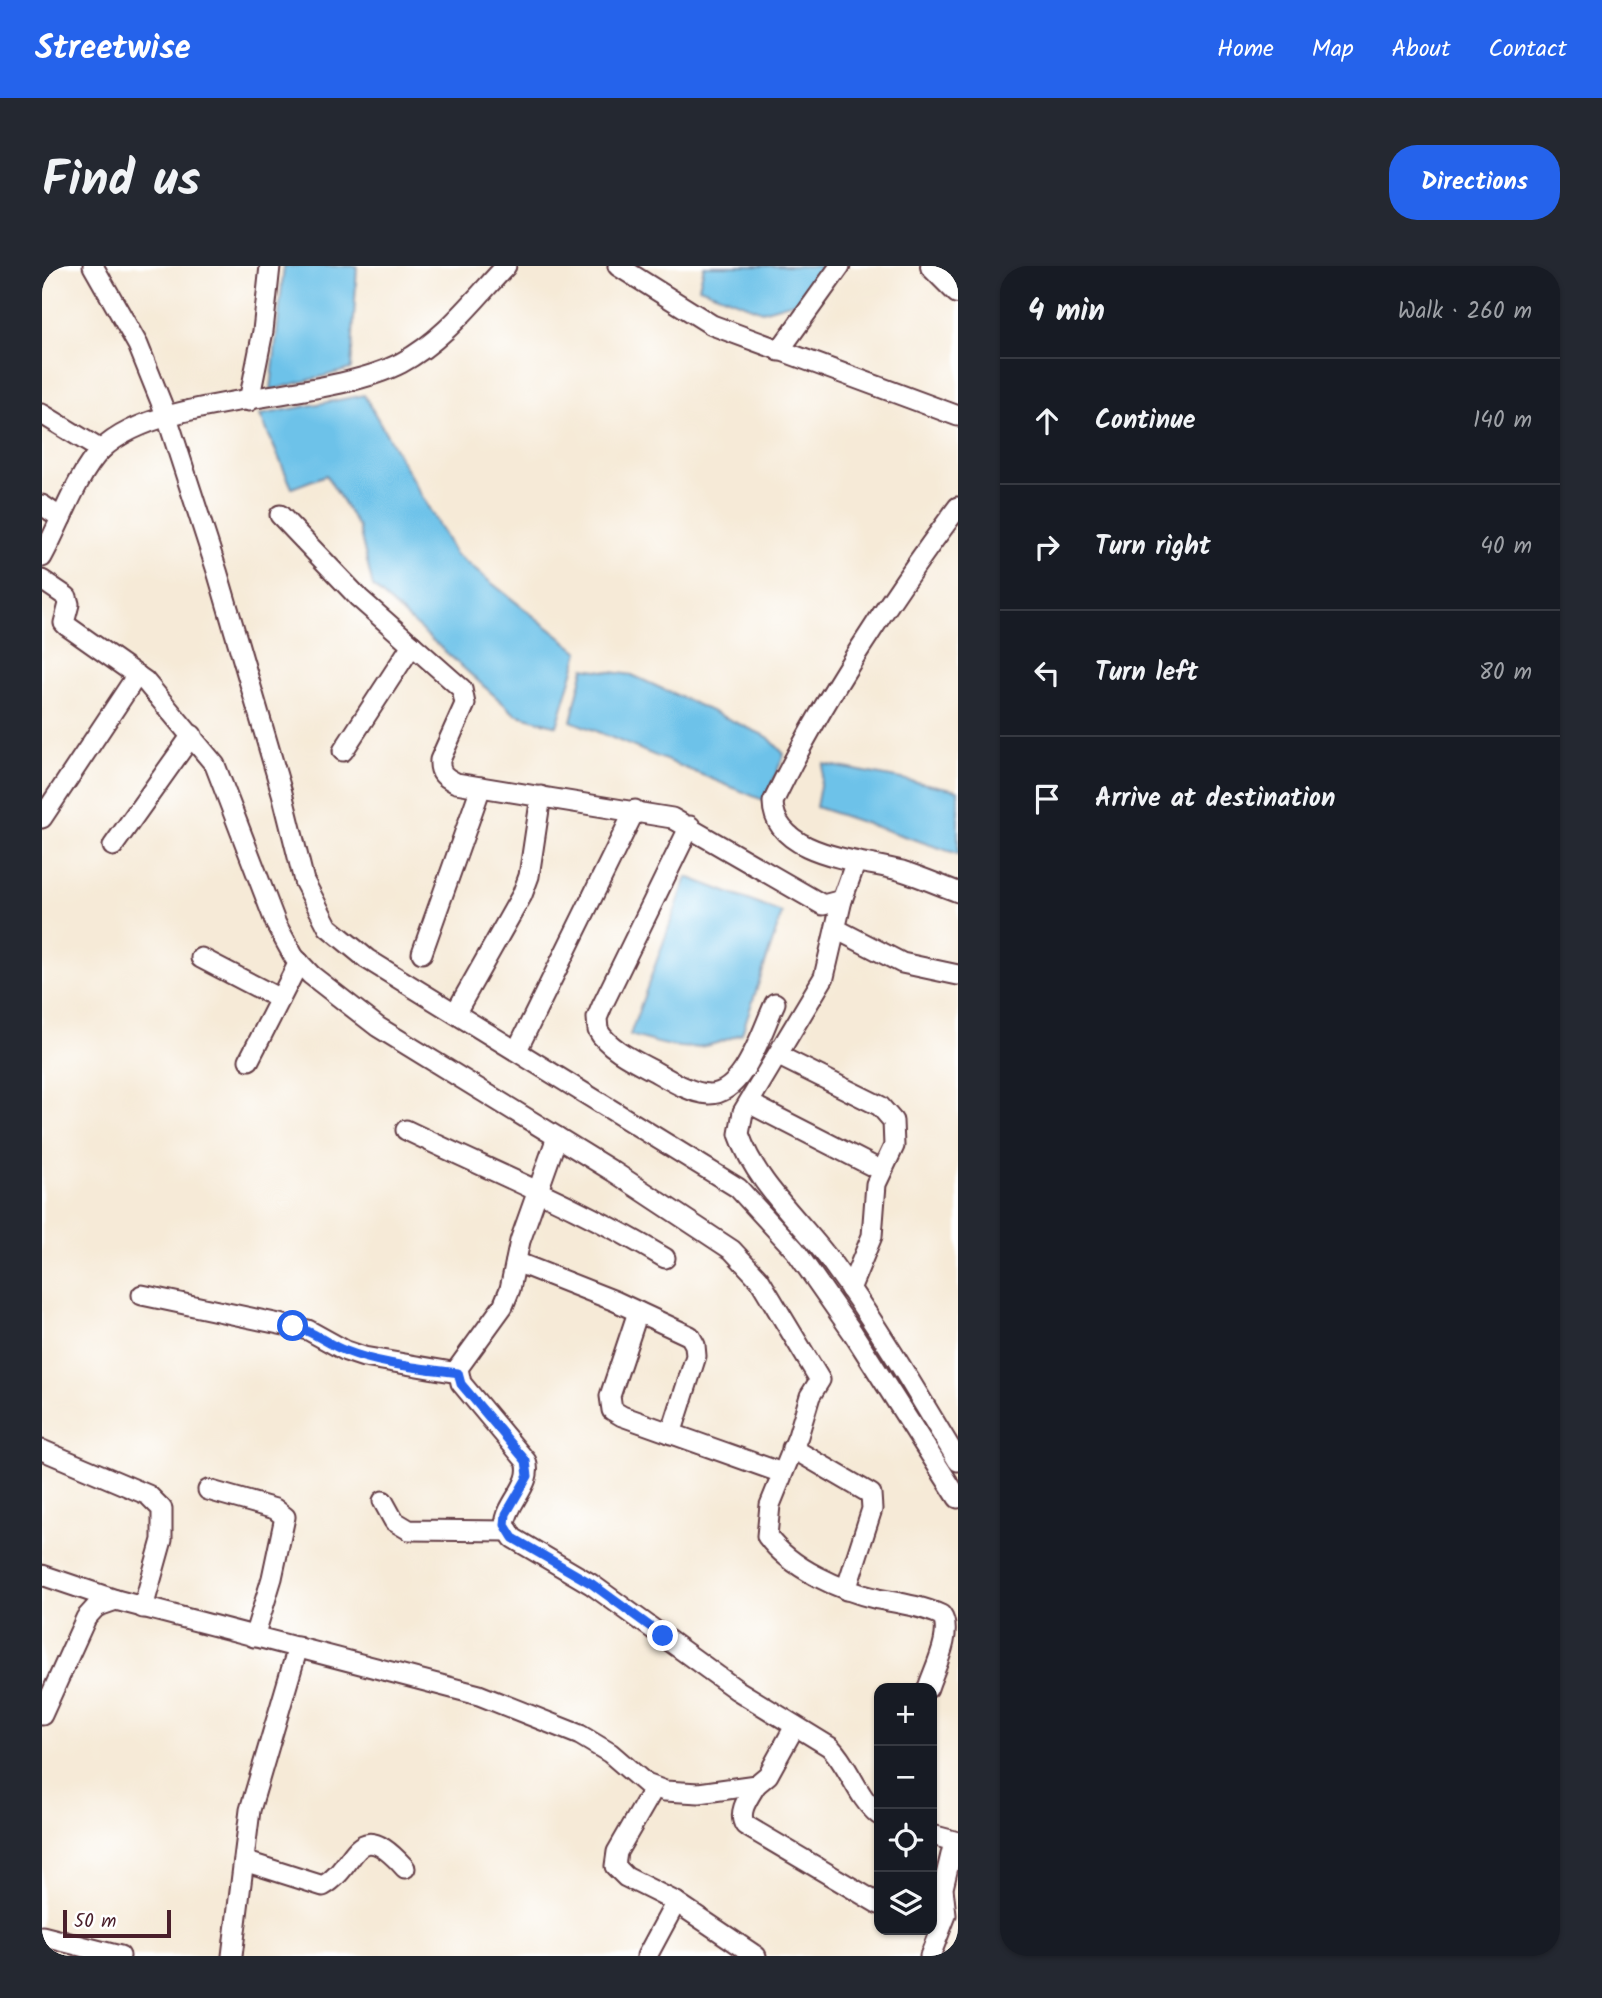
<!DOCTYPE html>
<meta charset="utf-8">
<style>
:root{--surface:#171b24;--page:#242831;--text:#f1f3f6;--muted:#9ea1a6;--line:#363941;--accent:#2563eb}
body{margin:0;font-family:Kalam,sans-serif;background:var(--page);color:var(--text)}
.controls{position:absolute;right:21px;bottom:21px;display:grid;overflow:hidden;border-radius:14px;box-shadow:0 2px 5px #0004}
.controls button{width:63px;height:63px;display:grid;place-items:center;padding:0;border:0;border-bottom:2px solid var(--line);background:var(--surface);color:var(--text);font:35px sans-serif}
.scale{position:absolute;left:21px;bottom:18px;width:108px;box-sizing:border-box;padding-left:7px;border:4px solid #4a1f2b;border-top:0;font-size:19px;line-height:24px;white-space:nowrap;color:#4a1f2b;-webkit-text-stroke:5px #fff;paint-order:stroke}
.stop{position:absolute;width:21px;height:21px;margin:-16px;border:5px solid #2563eb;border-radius:50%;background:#fff}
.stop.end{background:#2563eb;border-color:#fff;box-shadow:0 2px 7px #0008}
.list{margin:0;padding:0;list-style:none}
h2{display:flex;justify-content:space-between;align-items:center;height:91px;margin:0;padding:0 28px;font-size:30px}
h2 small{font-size:23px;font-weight:400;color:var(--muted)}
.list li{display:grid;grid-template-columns:46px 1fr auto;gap:21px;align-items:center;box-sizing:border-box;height:126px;padding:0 28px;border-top:2px solid var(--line)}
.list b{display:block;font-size:26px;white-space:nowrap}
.list em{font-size:23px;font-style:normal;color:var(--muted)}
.icon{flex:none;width:38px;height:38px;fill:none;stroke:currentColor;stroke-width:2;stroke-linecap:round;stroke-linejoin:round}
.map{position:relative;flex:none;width:916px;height:1690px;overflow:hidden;border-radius:28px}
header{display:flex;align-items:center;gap:42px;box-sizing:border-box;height:98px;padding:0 35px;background:var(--accent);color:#fff}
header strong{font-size:33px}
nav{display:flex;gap:38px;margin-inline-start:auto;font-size:24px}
.intro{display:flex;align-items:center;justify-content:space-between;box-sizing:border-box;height:168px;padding:0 42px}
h1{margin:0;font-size:49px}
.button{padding:18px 32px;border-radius:28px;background:var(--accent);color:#fff;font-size:24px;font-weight:700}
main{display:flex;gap:42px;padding:0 42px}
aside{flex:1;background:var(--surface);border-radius:28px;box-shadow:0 2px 5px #0004}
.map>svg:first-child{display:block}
.water{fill:#6dc2e9;stroke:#5c708a;stroke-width:2}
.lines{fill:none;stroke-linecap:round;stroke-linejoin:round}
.minor-casing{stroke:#643d45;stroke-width:23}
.major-casing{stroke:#643d45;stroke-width:28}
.minor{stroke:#fff;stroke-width:19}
.major{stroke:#fff;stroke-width:24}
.route{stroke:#2563eb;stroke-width:9}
</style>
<header>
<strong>Streetwise</strong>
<nav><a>Home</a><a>Map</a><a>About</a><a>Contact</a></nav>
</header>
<div class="intro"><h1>Find us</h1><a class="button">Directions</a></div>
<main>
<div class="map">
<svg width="916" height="1690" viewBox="0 0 916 1690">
<rect width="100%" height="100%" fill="#fff"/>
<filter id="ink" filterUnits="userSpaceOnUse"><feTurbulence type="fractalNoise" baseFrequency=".0143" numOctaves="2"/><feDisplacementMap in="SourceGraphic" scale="14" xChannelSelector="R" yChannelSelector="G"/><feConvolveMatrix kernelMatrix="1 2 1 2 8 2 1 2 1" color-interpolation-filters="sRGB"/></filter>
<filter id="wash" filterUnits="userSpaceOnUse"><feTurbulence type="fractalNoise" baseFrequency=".00686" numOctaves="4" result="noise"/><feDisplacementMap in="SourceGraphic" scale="28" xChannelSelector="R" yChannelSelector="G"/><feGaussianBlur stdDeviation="1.57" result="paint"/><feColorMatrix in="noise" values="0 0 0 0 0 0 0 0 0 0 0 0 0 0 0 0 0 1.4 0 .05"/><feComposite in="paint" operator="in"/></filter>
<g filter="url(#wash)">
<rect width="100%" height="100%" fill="#f6ead7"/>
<g class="water">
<path d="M242,0h73l-6,103 -80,21z"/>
<path d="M662,0h124l-10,29 -56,16 -63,-24z"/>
<path d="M322,129l91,159 124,98 -22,74 -42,-12 -142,-127 -14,-59 -33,-53 -34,13 -32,-73z"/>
<path d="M542,402l48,7 136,62 16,17 -19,47 -194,-80z"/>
<path d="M782,498l134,26v64l-142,-47z"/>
<path d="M645,611l95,36 -40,120c-46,22 -65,16 -112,2z"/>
</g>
</g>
<g filter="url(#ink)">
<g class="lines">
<g class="minor-casing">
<g id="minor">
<path d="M51,0l45,79 29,72 50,154 65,222 22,88 24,46 39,32 371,229 57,62 58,83 105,165"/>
<path d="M576,0l94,59 246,91"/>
<path d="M737,85l61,-85"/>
<path d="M207,135l14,-70 7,-65"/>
<path d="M0,148l59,36"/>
<path d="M0,239l19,13"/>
<path d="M916,241c-65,87 -139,198 -185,295 1,55 90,58 129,69 19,6 37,14 56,21"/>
<path d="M238,249l79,83 103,91 3,15 -25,56c-1,14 5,17 16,23l216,35 151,87 19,-5 13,-36"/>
<path d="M0,291c17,-30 35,-83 59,-107 60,-58 223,-47 300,-87 42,-22 73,-63 105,-97"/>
<path d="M0,314l25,17 2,7 -5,19 3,3 78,55 70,84 61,159 18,33 17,18 67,52 236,145 118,78 27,29 61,101 -10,16 -12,40 -28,69 -3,31c24,33 73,54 111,63 21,4 43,7 63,16 13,17 -7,54 -13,73"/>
<path d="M301,485l69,-106"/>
<path d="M0,552l95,-143"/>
<path d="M648,560l-88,180 -5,12 1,12c9,18 39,32 56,41 16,9 36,22 55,23 35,1 53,-64 66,-91"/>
<path d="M71,580l79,-111"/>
<path d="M800,634l-18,77 -81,135 -4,22c17,50 62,87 93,129 46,63 86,131 126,198"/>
<path d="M794,663l66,34 56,12"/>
<path d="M380,687l59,-166"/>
<path d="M159,692l79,41"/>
<path d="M414,746l66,-117 7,-19 12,-80"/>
<path d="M475,784l118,-240"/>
<path d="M737,790l101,50 13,15 1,25 -18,38 -4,52 -22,53"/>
<path d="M207,794l50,-98"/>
<path d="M707,837l131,67"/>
<path d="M364,864c87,42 177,78 259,128"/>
<path d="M515,871l-37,104 -10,48 -7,17 -45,62 3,15 65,78c8,23 -19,40 -21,64l8,13 78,46 146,106 93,57c20,20 26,49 49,68"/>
<path d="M474,996l99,39 75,35 5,9 1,11 -25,78"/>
<path d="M100,1029l166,35 38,21 18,6 94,16"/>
<path d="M596,1046l-28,84 2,14 10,6 160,57"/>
<path d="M750,1182l79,46 1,15 -26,81"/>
<path d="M0,1184l106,45 14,14v31l-19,68"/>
<path d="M166,1224l67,19 10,8 -13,61 -18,59"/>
<path d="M341,1235l11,20 15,9 100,1"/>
<path d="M0,1309l74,25"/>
<path d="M0,1449l44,-97 10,-11 20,-7 363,95 101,40 30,18 36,31 19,7 34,2 57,-8 12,-10 27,-49"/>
<path d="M714,1519c-7,12 -19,27 -11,40l134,79"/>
<path d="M612,1522l-37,64 -2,14 11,11 50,25 80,54"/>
<path d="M890,1569l26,7"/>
<path d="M202,1595l79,25c36,-20 31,-74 82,-18"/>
<path d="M0,1670l78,20"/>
<path d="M190,1690l18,-146 48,-163"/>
<path d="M605,1690l29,-54"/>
<path d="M888,1690l16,-41 -3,-27 11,-46"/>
</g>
</g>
<g class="major-casing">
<path id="major" d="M891,0l25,25"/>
</g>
<use href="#minor" class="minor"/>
<use href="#major" class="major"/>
</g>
</g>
<g class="lines" filter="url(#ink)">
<path class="route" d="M251,1060c21,5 34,18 53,25 35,14 76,17 112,22l3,11 65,77 2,15 -22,38 -1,11 8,13 79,46 71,52"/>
</g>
</svg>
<div class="controls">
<button>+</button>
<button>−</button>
<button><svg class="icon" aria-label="locate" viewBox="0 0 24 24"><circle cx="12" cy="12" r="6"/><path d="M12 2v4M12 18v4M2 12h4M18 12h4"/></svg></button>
<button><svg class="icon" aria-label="layers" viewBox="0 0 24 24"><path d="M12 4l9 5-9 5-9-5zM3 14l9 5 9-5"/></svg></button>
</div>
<div class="scale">50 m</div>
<div class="stop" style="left:251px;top:1060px"></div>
<div class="stop end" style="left:621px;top:1370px"></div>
</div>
<aside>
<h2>4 min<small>Walk · 260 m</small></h2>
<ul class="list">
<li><svg class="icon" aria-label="ahead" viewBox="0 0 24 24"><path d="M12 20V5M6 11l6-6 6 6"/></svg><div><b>Continue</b></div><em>140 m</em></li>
<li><svg class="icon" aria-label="right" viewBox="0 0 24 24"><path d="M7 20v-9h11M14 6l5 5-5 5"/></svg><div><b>Turn right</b></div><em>40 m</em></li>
<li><svg class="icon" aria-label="left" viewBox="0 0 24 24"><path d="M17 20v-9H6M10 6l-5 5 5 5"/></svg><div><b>Turn left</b></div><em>80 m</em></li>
<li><svg class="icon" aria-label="arrive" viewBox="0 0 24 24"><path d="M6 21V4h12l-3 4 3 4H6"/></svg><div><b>Arrive at destination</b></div></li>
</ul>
</aside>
</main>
